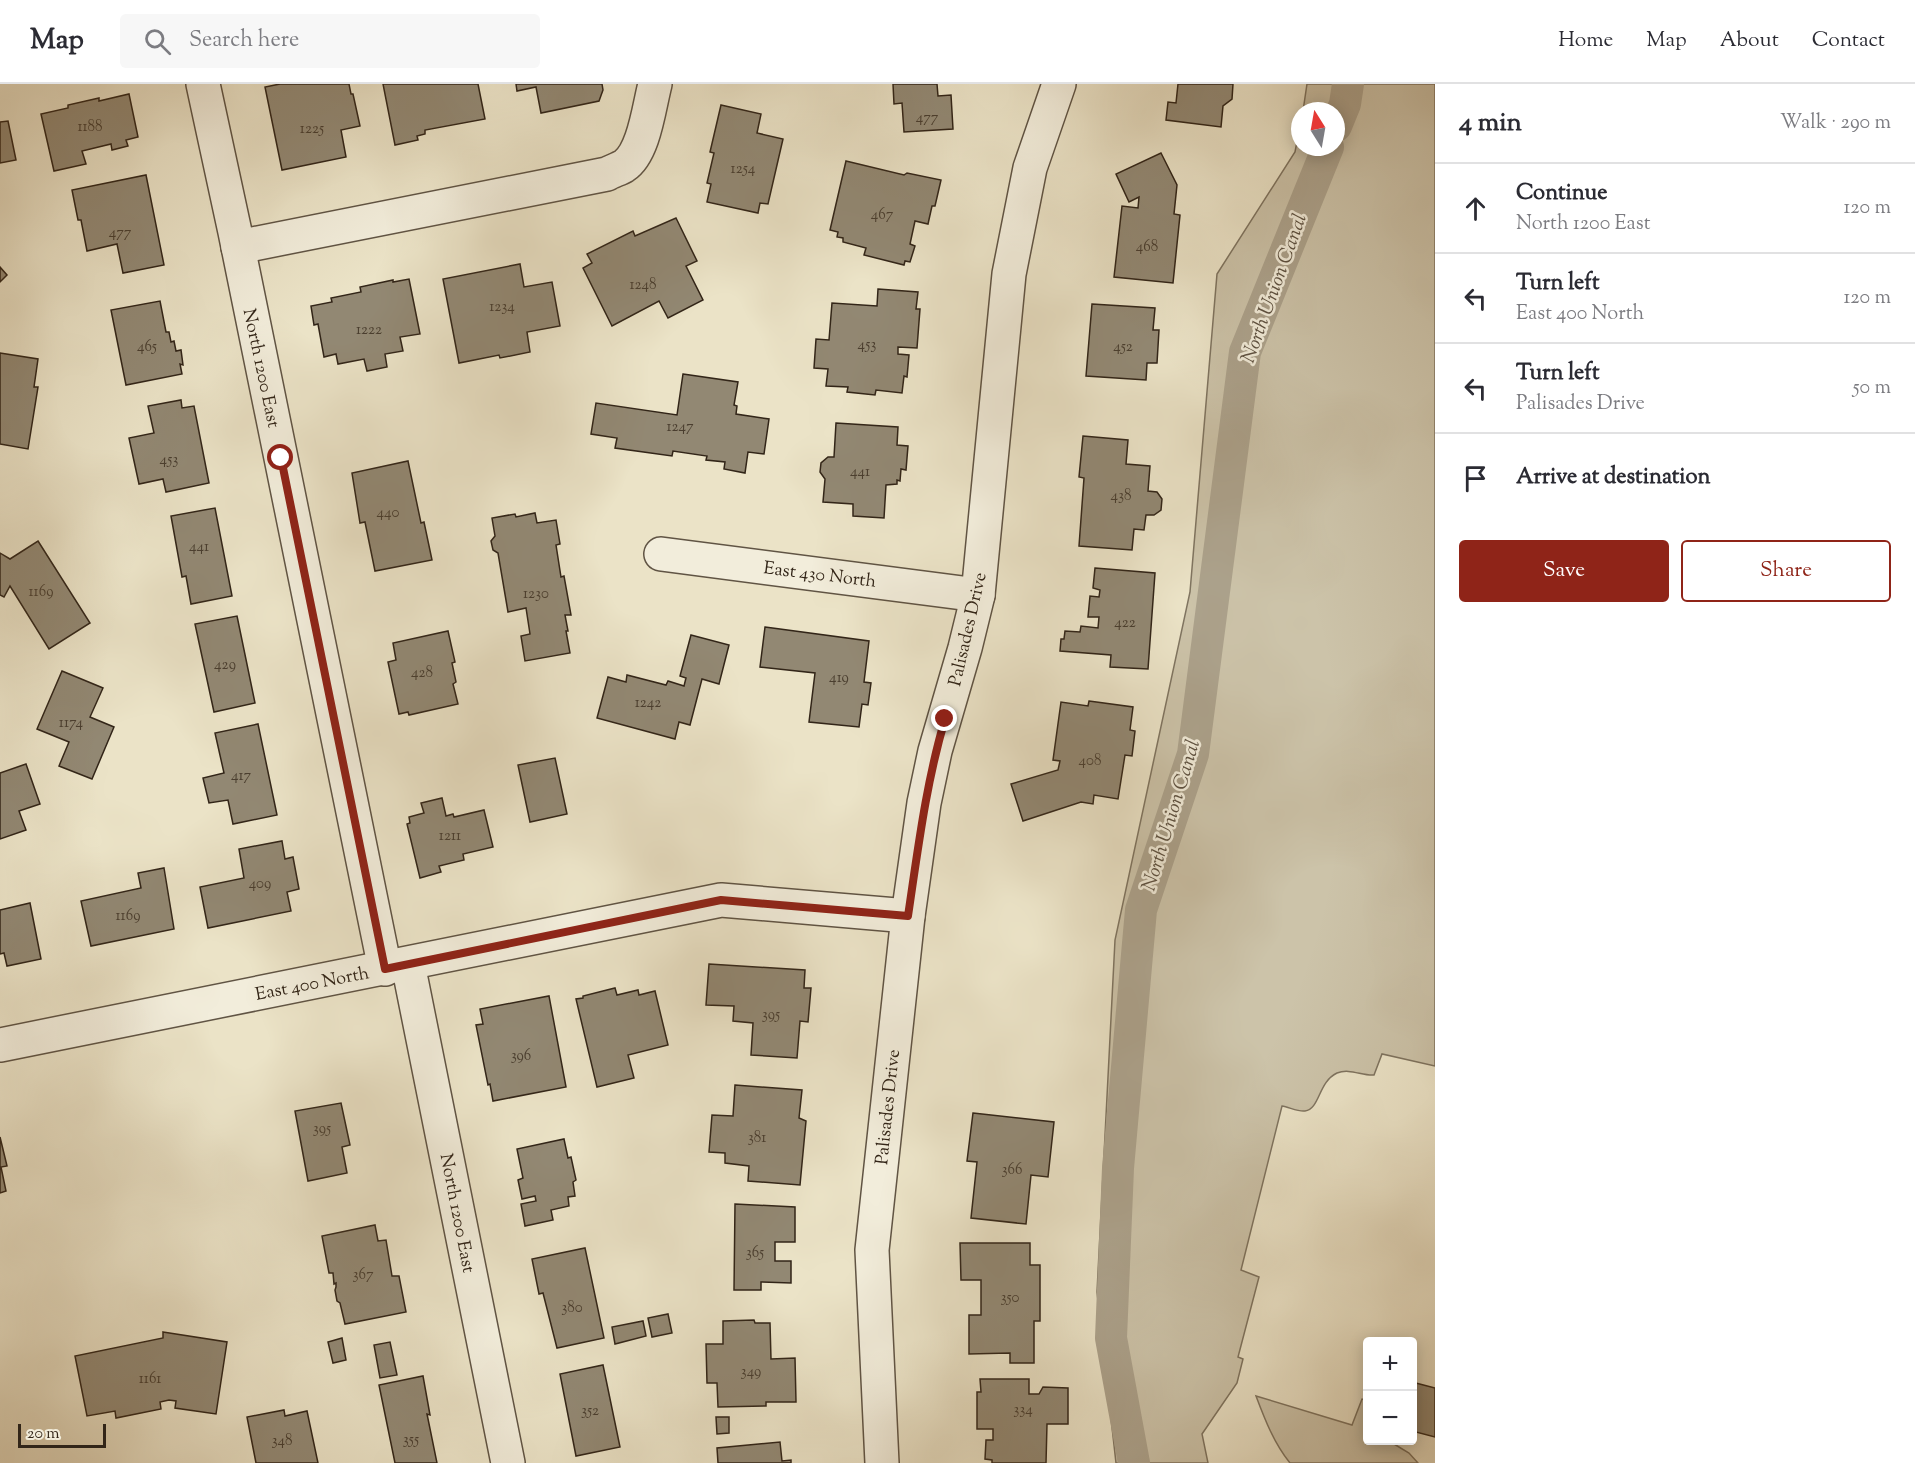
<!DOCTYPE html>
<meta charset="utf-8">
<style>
:root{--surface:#fff;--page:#f7f7f7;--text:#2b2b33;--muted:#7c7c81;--line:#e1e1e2;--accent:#8f2418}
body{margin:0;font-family:"Sorts Mill Goudy",serif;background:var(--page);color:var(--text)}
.controls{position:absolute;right:18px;bottom:18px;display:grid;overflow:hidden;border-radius:6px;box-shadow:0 3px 15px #0003}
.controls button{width:54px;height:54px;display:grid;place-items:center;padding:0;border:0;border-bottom:2px solid var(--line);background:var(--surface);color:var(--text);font:30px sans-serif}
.compass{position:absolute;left:1291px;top:18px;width:54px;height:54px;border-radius:50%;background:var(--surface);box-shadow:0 3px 15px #0003;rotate:349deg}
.scale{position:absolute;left:18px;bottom:15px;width:88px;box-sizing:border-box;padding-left:6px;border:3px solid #322518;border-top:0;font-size:16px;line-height:21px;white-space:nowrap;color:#322518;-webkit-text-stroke:4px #f2eddb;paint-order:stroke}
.stop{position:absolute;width:18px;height:18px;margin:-14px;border:4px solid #8f2418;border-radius:50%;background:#fff}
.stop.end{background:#8f2418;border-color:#fff;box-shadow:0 2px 6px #0008}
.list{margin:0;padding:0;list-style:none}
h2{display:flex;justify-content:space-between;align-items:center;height:78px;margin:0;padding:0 24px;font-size:26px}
h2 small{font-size:20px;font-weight:400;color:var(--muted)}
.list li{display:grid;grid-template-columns:39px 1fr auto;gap:18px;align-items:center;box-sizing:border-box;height:90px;padding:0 24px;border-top:2px solid var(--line)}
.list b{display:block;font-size:22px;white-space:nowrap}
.list p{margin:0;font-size:20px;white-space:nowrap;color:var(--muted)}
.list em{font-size:20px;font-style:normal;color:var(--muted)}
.actions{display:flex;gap:12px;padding:18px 24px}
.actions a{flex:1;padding:14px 0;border:2px solid var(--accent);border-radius:6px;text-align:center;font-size:21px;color:var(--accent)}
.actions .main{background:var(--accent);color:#fff}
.icon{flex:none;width:33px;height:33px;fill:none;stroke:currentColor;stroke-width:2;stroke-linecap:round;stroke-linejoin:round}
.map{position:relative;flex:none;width:1435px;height:1379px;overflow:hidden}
header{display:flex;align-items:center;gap:36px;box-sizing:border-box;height:84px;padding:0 30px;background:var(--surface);border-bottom:2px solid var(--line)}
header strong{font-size:28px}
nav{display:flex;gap:33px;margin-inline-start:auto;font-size:21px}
.search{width:420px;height:54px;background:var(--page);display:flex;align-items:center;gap:15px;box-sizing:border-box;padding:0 21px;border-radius:6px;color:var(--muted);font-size:22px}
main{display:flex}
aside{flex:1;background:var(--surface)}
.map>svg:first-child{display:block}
.green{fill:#ccc3a9;stroke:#7f7460;stroke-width:1.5}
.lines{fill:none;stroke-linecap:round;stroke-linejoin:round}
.canal{stroke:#aca28c;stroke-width:32}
.building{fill:#928873;stroke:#322518;stroke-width:1.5}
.minor-casing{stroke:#605444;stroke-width:36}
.tertiary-casing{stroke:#605444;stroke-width:36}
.minor{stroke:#f2eddb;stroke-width:33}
.tertiary{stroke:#f2eddb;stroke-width:33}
.route{stroke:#8f2418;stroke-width:8}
.labels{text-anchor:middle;stroke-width:5;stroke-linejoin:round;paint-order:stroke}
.number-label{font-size:15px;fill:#4a3e2f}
.street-label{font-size:18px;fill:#322518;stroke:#f2eddb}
.water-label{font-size:20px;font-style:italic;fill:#5d5141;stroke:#f2eddb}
</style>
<header>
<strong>Map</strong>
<div class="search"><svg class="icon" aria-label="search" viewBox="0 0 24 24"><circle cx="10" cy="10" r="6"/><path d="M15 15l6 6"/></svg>Search here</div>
<nav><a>Home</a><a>Map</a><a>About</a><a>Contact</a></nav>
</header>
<main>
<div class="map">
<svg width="1435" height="1379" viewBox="0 0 1435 1379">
<rect width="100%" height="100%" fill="#ebe3c7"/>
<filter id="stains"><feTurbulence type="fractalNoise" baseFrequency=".00333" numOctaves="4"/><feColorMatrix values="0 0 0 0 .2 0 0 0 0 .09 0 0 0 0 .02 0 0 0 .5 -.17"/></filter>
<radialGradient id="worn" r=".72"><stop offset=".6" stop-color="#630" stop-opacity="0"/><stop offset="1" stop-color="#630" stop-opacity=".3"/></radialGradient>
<g class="green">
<path d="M1307,0h128v982l-53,-12 -8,21c-12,1 -24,-7 -37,-2 -19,9 -17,36 -32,38 -7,1 -16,-4 -23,-5l-41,164 18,7 -21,80 5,2 -6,24 -35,51 6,29h-92l-19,-171 18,-352 75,-348 27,-318 78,-122 5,-26v21h36v-36h-33z"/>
<path d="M1256,1312l96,29 10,-26 5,1 1,40 26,1v3l15,9 9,10h-128c-16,-20 -25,-43 -34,-67z"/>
</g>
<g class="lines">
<g class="canal">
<path d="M1336,42l9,-22 3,-20"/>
<path d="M1134,1379l-23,-125 7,-170 23,-258 52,-156 52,-402 83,-205"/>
</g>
</g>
<g class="building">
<path d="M280,0h69l2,10h2l7,32 -19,4 5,27 -64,13 -17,-83z"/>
<path d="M383,0h95l7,35 -60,11v4l-8,2 1,4 -23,5z"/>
<path d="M516,0h86l1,6 -4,11 -58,12 -5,-26 -19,4z"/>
<path d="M893,0h44l1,12 13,-1 2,34 -49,3 -2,-29 -8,1z"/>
<path d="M1178,0h55l-1,15 -9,7 -2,21 -55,-7 2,-18 8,1z"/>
<path d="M129,10l9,43 -12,3 2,6 -16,4 -1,-6 -29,7 4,13 -32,7 -13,-57 27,-6v-3l31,-7v3z"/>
<path d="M721,21l40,9 -4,19 26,6 -15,65 -8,-1 -2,10 -51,-11 4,-18 -4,-1 7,-30 -4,-1z"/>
<path d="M8,37l8,39 -16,3v-41z"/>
<path d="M1161,69l16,32 -3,29 6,1 -7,68 -59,-6 8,-71 16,2 1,-11 -10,5 -13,-28z"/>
<path d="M846,77l58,14 3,-2 34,7 -6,26h-3l-4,18 -13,-3 -5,23 5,2 -5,16 -5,-1 -1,4 -40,-10 2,-7 -23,-6v-4l-6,-1 1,-5 -8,-2z"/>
<path d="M146,91l18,90 -41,8 -6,-29 -30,7 -6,-31h-3l-6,-30z"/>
<path d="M676,134l21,43 -11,5 17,34 -35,18 -9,-17 -47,25 -29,-58 9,-5 -5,-9 46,-23 2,5z"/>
<path d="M520,180l4,23 28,-5 8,44 -33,6 3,20 -30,6 -1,-3 -40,8 -16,-84z"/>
<path d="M0,183l7,8 -7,7z"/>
<path d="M409,195l11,55 -20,3 3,14 -18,3 2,13 -20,4 -3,-12 -26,5 -2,-10 -12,3 -6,-33 -4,1 -3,-19 21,-4 -1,-4 30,-6 -1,-5 33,-7v2z"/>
<path d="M878,205l40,3 -2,17h4l-3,39 -19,-1v7l11,1 -2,22 -3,-1 -2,17 -26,-3 -1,5 -28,-3 1,-5 -22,-1 2,-17 -14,-1 2,-29 13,1 3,-37 45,3z"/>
<path d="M160,217l6,31h3l2,10 3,-1 2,10 5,-1 2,15 -3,-1 2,10 -56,11 -15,-75z"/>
<path d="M1092,220l63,4 -2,22h6l-2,33h-10l-1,17 -60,-4z"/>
<path d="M0,269l38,6 -4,28h4l-10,62 -28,-5z"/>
<path d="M683,290l55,8 -4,23 3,1 -1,8 33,5 -5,35 -16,-2 -3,21 -21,-4 1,-7 -19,-2 1,-4 -34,-5 -1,5 -57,-8 2,-10 -26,-4 5,-31 81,12z"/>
<path d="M181,316l1,8 12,-2 15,77 -43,9 -3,-13 -24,5 -10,-46 25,-5 -6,-27z"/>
<path d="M836,339l62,4 -1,18 11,1 -2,24 -5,-1 -1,12 -3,-1v4l-11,1 -2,33 -31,-2v-12l-30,-2 2,-23 -5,-7 1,-9 7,-6h6z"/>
<path d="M1083,352l45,4 -2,24 24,2 -2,25 9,1 5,7 -1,11 -7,5h-8l-2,15 -10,-1 -2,21 -53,-4 5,-68 -5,-1z"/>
<path d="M408,377l13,62 3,-1 8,38 -57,11 -10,-49 -5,1 -8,-50z"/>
<path d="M215,424l17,88 -41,8 -5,-28 -4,1 -11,-61z"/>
<path d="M535,429l2,10 19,-3 4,24 -4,1 5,32 3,-1 7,39h-6l3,16h-2l4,22 -45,8 -4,-25 9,-2 -4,-26 -18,4 -10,-59 -5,-3 -2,-9 4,-5 -3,-18 23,-4 1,3z"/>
<path d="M38,457l52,82 -41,26 -39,-63 -6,11 -4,-2v-42l10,6z"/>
<path d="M1095,484l60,5 -7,96 -38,-2 1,-12 -51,-4 1,-12h3l1,-8 15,1 1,-6 17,2 1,-11h-11l2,-21 9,1 1,-7 -7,-2z"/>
<path d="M237,532l18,87 -41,9 -19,-88z"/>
<path d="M765,543l104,14 -5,41 7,1 -3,22 -6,-1 -3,23 -50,-5 6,-49 -55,-6z"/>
<path d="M448,547l7,31 -3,1 4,19 -3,2 5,20 -49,11 -1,-3 -9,2 -11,-52 8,-2 -3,-17z"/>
<path d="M691,551l38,10 -10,39 -17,-5 -12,46 -11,-3 -4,17 -78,-21 11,-41 18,5 1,-7 39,10 2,-4 16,5 2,-8 -6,-2z"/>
<path d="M62,587l41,17 -13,29 24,10 -22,52 -33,-13 10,-24 -32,-13z"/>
<path d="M1089,617l44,6 -3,23 5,1 -3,25 -7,-1 -7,44 -24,-4 -1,9 -12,-2 -58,19 -12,-37 47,-14 2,-9 -7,-1 8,-58 27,4z"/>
<path d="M258,640l19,91 -44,9 -5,-24 -19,3 -6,-25 21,-5 -9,-40z"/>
<path d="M555,674l12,56 -37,8 -12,-57z"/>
<path d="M26,680l14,40 -21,7 7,19 -26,9v-66z"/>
<path d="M442,714l4,18 7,-2 1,3 30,-7 9,37 -30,7 1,6 -25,6 2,6 -21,6 -13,-54 3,-1 -1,-6 15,-4 -3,-10z"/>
<path d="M282,757l3,18 8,-2 6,32 -12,3 4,19 -83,17 -8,-41 44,-9 -5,-29z"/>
<path d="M164,784l10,61 -83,17 -10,-45 60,-13 -3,-15z"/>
<path d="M30,819l11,56 -34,7 -3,-13 -4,1v-44z"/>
<path d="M709,880l96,6 -1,18h7l-3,34 -8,-1 -3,37 -46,-3 2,-32 -20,-2 1,-15 -28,-1z"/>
<path d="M615,904l2,7 21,-5 1,5 16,-4 13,54 -40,10 6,23 -37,9 -21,-88 7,-1v-2z"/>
<path d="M549,912l17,91 -73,14 -3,-17 -2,1 -12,-60 7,-1 -3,-15z"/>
<path d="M735,1001l67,5 -3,28 7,3 -6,64 -52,-4 1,-15 -24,-3v-10l-16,-1 3,-37 21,1z"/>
<path d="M341,1019l9,42 -8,2 5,26 -39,8 -13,-70z"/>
<path d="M973,1029l81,9 -6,55 -17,-2 -5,49 -55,-6 6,-56 -10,-1z"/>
<path d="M0,1053l7,29 -6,1 5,24 -6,2z"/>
<path d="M564,1055l4,19 3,-1 5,23 -3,2 2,14 -7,1 1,9 -18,4 2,10 -28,6 -4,-22 15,-3 -1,-5 -13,3 -4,-19 5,-2 -6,-29z"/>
<path d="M735,1120l60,3v35h-20v19h16v22l-30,-1v8h-27z"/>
<path d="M375,1141l3,16 8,-1 6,36h7l7,36 -61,12 -5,-21 -3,-2 -2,-11 1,-3v-4l-2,1 -1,-11h-4l-7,-37z"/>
<path d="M960,1159h70v22h10v56h-6v42h-24v-10l-41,1v-39h12v-35h-20z"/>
<path d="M585,1164l19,90 -47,10 -14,-55 -4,1 -7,-35z"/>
<path d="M668,1230l4,19 -20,4 -4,-19z"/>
<path d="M754,1236l1,3h15l1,36 24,-1 1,44h-30v4l-48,1 -1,-24h-10l-1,-39h17v-23z"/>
<path d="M643,1237l3,15 -31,8 -3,-17z"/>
<path d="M163,1248l64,10 -11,72 -41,-6 1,-7 -7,-1 -9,2 1,7 -45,9 -1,-7 -28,5 -12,-60 88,-18z"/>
<path d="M342,1254l4,22 -13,3 -5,-21z"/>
<path d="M390,1258l7,33 -17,3 -6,-33z"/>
<path d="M603,1281l17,82 -44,9 -16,-82z"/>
<path d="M423,1292l7,39 -3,-1 10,49h-42l-16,-78z"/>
<path d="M980,1295h49v15h10l4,-7 25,1v36h-21l-1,39h-54v-3l-7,-1 1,-19h7v-11h-16v-37h4z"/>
<path d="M1412,1298l23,6v49l-23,-6z"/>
<path d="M284,1326l1,6 22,-5 11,52h-62l-9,-46z"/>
<path d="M716,1333h13v16l-12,1z"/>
<path d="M780,1358l2,19 9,-1v3h-73l-1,-15z"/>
</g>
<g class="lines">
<g class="minor-casing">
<g id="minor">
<path d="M203,0l32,148 150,737"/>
<path d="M238,163l369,-73c5,-3 12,-5 17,-8 20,-13 25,-59 31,-82"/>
<path d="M661,470l317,41"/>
<path d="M408,880l100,499"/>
</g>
</g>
<g class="tertiary-casing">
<g id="tertiary">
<path d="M0,961l721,-145 187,16"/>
<path d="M882,1379l-10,-213 36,-334 16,-113 11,-52 30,-103 13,-53 31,-321 21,-106 29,-84"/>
</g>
</g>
<use href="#minor" class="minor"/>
<use href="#tertiary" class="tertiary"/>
</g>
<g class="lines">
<path class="route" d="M281,374l104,511 336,-69 187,16c10,-67 18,-133 37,-197"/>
</g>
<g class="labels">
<g class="number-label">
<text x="927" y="38">477</text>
<text x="90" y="47">1188</text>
<text x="312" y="49">1225</text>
<text x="743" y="89">1254</text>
<text x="882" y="135">467</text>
<text x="120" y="153">477</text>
<text x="1147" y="167">468</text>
<text x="643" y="205">1248</text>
<text x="502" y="227">1234</text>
<text x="369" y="250">1222</text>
<text x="867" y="265">453</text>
<text x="147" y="267">465</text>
<text x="1123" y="267">452</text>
<text x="680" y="347">1247</text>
<text x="169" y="380">453</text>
<text x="860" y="392">441</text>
<text x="1121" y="416">438</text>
<text x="388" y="433">440</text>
<text x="199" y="467">441</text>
<text x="41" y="512">1169</text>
<text x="536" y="514">1230</text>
<text x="1125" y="543">422</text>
<text x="225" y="585">429</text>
<text x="422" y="593">428</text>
<text x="839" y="598">419</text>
<text x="648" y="623">1242</text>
<text x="71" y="643">1174</text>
<text x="1090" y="681">408</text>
<text x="241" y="696">417</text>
<text x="450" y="756">1211</text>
<text x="260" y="804">409</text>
<text x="128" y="836">1169</text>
<text x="771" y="935">395</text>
<text x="521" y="976">396</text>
<text x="322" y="1049">395</text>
<text x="757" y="1058">381</text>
<text x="1012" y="1090">366</text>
<text x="755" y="1173">365</text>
<text x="363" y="1195">367</text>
<text x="1010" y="1218">350</text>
<text x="572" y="1228">380</text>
<text x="751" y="1292">349</text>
<text x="150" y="1299">1161</text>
<text x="1023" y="1330">334</text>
<text x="590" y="1331">352</text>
<text x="411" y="1360">355</text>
<text x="282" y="1361">348</text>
</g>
<g class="street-label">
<text transform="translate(262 284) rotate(78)" y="6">North 1200 East</text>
<text transform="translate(820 490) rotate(7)" y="6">East 430 North</text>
<text transform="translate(967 545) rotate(-77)" y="6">Palisades Drive</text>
<text transform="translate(312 899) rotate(-11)" y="6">East 400 North</text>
<text transform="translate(887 1023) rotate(-84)" y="6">Palisades Drive</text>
<text transform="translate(458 1129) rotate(79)" y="6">North 1200 East</text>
</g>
<g class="water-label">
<text transform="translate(1273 204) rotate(-70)" y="7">North Union Canal</text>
<text transform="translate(1170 731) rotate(-73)" y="7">North Union Canal</text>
</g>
</g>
<rect width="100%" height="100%" filter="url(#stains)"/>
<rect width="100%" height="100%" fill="url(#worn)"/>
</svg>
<div class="controls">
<button>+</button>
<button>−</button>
</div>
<svg class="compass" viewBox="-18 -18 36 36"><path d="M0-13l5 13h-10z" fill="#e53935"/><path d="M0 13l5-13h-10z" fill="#7c7c81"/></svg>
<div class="scale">20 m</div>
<div class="stop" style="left:281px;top:374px"></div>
<div class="stop end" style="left:945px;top:635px"></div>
</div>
<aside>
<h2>4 min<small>Walk · 290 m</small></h2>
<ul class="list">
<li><svg class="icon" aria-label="ahead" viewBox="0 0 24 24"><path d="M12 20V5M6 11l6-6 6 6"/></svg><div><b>Continue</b><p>North 1200 East</p></div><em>120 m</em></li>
<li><svg class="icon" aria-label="left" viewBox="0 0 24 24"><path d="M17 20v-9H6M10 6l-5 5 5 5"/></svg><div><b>Turn left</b><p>East 400 North</p></div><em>120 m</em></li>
<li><svg class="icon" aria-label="left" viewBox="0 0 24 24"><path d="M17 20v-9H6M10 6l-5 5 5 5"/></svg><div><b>Turn left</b><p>Palisades Drive</p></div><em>50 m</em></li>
<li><svg class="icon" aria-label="arrive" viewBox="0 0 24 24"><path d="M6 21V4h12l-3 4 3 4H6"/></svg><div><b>Arrive at destination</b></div></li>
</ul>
<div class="actions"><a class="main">Save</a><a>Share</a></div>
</aside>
</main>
